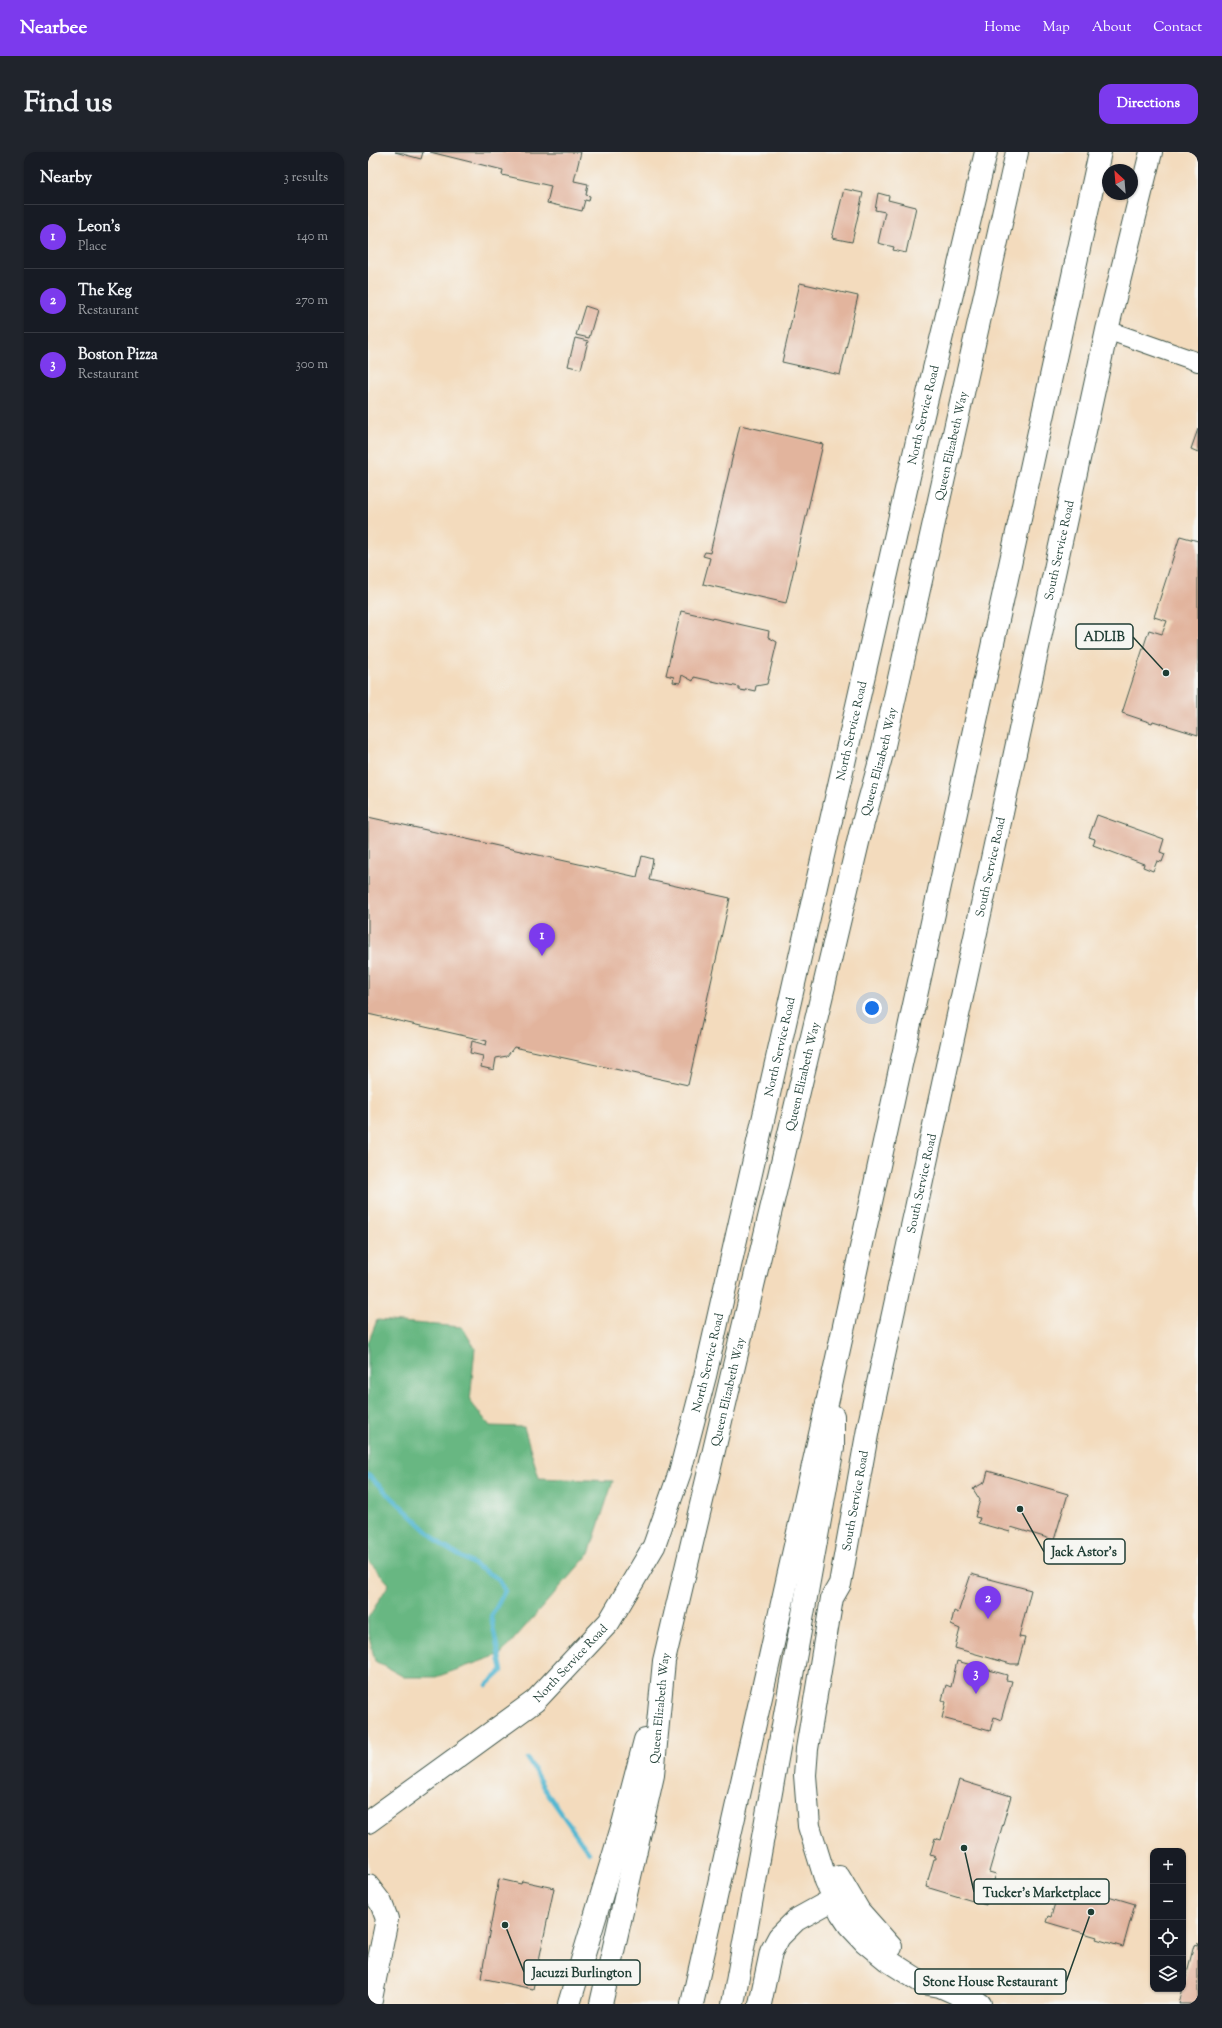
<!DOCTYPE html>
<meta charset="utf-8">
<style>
:root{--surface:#171b24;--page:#20242c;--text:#f1f3f6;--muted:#9ea1a6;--line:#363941;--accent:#7c3aed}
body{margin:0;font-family:"Sorts Mill Goudy",serif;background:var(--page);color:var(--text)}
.controls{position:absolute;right:12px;bottom:12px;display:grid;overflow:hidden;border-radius:8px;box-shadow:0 1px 3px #0004}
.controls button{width:36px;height:36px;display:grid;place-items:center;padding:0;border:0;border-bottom:1px solid var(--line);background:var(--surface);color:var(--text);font:20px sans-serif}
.compass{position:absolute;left:734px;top:12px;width:36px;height:36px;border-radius:50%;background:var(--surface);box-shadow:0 1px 3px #0004;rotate:334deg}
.you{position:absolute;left:504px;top:856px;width:14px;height:14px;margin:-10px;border:3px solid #fff;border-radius:50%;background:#1a73e8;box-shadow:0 0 0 6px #1a73e833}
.badge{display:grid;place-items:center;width:26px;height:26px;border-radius:50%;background:var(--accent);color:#fff;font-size:13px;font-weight:700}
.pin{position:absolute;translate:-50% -33px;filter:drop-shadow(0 1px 2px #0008)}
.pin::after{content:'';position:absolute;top:21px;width:14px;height:12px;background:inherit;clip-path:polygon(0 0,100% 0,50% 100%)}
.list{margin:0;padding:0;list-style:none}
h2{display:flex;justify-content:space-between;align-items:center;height:52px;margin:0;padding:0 16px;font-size:17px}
h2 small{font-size:13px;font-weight:400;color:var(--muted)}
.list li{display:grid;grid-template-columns:26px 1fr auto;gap:12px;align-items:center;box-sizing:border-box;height:64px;padding:0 16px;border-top:1px solid var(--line)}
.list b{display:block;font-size:15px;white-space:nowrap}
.list p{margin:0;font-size:13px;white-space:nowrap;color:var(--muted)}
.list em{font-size:13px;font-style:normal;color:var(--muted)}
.icon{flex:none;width:22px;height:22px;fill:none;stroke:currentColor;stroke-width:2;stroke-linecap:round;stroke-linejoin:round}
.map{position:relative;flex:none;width:830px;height:1852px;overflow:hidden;border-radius:12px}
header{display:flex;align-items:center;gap:24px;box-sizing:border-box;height:56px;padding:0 20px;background:var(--accent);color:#fff}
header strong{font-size:19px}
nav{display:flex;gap:22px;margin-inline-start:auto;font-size:14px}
.intro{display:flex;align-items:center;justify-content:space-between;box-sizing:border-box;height:96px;padding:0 24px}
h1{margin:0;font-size:28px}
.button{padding:10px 18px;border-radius:12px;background:var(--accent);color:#fff;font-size:14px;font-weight:700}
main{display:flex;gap:24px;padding:0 24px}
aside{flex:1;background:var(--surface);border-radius:12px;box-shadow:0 1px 3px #0004}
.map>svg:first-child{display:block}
.forest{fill:#68b782;stroke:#447a5b}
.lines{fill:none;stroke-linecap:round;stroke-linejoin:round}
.stream{stroke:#52b7d1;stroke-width:4.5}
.building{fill:#e2b49d}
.street-casing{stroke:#3f5549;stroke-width:20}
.secondary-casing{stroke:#3f5549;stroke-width:24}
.highway-casing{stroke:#3f5549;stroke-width:24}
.street{stroke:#fff;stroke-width:18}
.secondary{stroke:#fff;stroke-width:22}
.highway{stroke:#fff;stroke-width:22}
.labels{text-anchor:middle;stroke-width:3;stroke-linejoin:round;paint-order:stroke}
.street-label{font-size:12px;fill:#1f3d34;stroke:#f6f6f2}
.leader{fill:none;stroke:#1f3d34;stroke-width:1.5}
.callout-dot{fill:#1f3d34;stroke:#f6f6f2;stroke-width:1.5}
.callout{fill:#f6f6f2;stroke:#1f3d34;stroke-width:1.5}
.callout-label{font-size:13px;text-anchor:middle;font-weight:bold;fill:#1f3d34}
</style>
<header>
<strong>Nearbee</strong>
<nav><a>Home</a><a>Map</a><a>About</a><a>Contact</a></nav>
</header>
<div class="intro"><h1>Find us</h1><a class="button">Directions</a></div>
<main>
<aside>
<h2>Nearby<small>3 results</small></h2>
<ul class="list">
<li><span class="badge">1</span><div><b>Leon's</b><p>Place</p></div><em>140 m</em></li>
<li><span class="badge">2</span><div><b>The Keg</b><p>Restaurant</p></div><em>270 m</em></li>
<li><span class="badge">3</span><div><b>Boston Pizza</b><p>Restaurant</p></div><em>300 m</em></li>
</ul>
</aside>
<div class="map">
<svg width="830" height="1852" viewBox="0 0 830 1852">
<rect width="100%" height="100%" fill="#f6f6f2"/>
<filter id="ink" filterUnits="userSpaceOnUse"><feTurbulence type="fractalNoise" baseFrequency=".025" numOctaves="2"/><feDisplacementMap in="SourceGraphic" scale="8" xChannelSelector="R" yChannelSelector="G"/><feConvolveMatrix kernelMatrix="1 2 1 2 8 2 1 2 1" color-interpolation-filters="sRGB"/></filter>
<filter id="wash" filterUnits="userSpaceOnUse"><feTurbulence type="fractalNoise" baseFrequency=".012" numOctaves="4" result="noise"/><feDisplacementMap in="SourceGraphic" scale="16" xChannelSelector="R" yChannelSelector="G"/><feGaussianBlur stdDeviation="0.9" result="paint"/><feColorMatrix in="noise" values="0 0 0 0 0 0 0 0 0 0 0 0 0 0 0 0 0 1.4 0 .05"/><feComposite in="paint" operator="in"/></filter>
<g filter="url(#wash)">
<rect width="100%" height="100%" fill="#f3dbbd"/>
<path class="forest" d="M9,1168l85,7 13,21 -5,53 20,25 34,1 15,51 74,3 -24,73 -88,100 -65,23h-32l-29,-16 -7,-28v-15l21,-34 -21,-24v-217z"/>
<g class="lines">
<g class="stream">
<path d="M0,1323l75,71 55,33 7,12 -14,26 11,54 -15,14"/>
<path d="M160,1607l17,31 44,63"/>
</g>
</g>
<g id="blocks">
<g class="building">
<path d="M27,0h28l-2,7z"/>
<path d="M62,0h151l-7,29 14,3 -2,11 4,1 -1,5 -4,-1 -3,11 -35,-8 4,-17 -49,-11 1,-5z"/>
<path d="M476,37l19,4 -11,49 -20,-4z"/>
<path d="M510,41l11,3 -1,4 28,7 -10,46 -13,-3 1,-3 -16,-4 7,-31 -10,-2z"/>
<path d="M432,131l58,13 -18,79 -58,-13z"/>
<path d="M217,154l12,4 -8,28 -13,-3z"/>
<path d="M207,186l13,3 -7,28 -13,-3z"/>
<path d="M372,273l83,19 -37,159 -83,-19 7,-26 -7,-2 2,-4 5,1z"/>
<path d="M830,277v23l-7,-3z"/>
<path d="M812,384l18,5v194l-45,-14 -1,2 -30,-10 27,-83 13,4 5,-13 -13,-4z"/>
<path d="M313,459l88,20 -1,6 9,5 -10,42 -11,2 -1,5 -9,-2v2l-7,-1v-3l-45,-10 -1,4 -11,-6 -2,8 -7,-1 1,-5 -8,-2z"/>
<path d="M729,663l67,24 -4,13 5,2 -3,8 -5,-1 -4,10 -10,-4 1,-3 -51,-19 2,-6 -6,-2z"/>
<path d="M0,665l269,60 5,-21 11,3 -4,21 81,18 -42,187 -174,-38 -7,9 -11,2 -2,12 -13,-3 2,-11 -13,-3 2,-12 14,4 1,-4 -119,-27z"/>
<path d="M620,1319l80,23 -14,46 -43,-13 -1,5 -32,-9 2,-5 -5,-1 5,-17 -7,-11 12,-7z"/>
<path d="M603,1422l60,16 -12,47 6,1 -7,26h-7l-56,-16 5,-19 -9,-4 3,-14 4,2z"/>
<path d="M589,1509l50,14 -1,5 6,1 -11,39 -7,-3 -4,14 -48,-13 4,-16 -4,-2 4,-15 5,2z"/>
<path d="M591,1628l52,16 -22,76 7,2 -10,31 -60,-18 8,-28h2v-2l-6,-2 5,-17 6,2z"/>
<path d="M131,1727l22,5 1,-3 32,7 -21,101 -52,-11z"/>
<path d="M693,1730l74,22 -12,43 -27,-8 1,-2 -51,-15 2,-6 3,1z"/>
<path d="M830,1791v61h-19l15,-59 3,1z"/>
</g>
</g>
</g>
<g filter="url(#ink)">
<use href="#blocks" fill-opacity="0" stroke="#3f5549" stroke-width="1"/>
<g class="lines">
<g class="street-casing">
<path id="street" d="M739,178l91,32"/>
</g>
<g class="secondary-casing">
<g id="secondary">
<path id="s1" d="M0,1670l167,-121 74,-79 45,-76 26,-74 25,-96 217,-957 64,-267"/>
<path d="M471,1725l20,34 32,36"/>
<path d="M0,1734l13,17 6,16 -17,85"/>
<path d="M392,1852l11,-52 8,-15 17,-17 38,-21 7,-13"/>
<path id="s2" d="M612,1852l-40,-18 -17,-3 -36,-23 -22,-18 -16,-17 -8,-12 -15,-32 -17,-55 -4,-51 2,-26 25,-151 8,-14 28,-155 239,-1099 44,-178"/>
</g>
</g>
<g class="highway-casing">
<g id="highway">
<path d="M201,1852l54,-180 22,-84"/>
<path id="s3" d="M233,1852l52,-229 11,-114 196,-827 23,-84 134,-598"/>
<path d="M324,1852l140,-623 268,-1229"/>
<path d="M365,1852l100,-557v-31"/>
</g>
</g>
<use href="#street" class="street"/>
<use href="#secondary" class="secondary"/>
<use href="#highway" class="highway"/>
</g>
</g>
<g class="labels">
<g class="street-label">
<text dy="4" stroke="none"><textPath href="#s1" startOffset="1566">North Service Road</textPath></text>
<text dy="4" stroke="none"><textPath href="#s3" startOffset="1598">Queen Elizabeth Way</textPath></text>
<text dy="4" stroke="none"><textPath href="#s2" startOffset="1566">South Service Road</textPath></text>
<text dy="4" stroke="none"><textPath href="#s1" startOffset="1242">North Service Road</textPath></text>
<text dy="4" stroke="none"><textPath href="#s3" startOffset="1274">Queen Elizabeth Way</textPath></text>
<text dy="4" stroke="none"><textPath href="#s2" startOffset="1242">South Service Road</textPath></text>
<text dy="4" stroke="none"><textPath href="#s1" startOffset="918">North Service Road</textPath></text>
<text dy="4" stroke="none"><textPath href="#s3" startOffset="950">Queen Elizabeth Way</textPath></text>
<text dy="4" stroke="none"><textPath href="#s2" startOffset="918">South Service Road</textPath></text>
<text dy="4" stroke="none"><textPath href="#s1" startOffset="594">North Service Road</textPath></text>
<text dy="4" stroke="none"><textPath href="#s3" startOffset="626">Queen Elizabeth Way</textPath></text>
<text dy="4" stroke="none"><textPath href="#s2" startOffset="594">South Service Road</textPath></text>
<text dy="4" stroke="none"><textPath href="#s1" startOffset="258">North Service Road</textPath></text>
<text dy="4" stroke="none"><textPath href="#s3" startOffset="302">Queen Elizabeth Way</textPath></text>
</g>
</g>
<path class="leader" d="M798 521L765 485M652 1357L676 1400M596 1696L606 1740M137 1773L156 1820M723 1760L698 1830"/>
<g class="callout-dot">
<circle cx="798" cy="521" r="4"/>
<circle cx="652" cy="1357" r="4"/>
<circle cx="596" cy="1696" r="4"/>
<circle cx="137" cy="1773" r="4"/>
<circle cx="723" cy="1760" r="4"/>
</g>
<g class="callout">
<rect x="708" y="472" width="57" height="25" rx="4"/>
<rect x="676" y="1387" width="81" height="25" rx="4"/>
<rect x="606" y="1727" width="135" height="25" rx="4"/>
<rect x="156" y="1808" width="116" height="25" rx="4"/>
<rect x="547" y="1817" width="151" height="25" rx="4"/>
</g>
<g class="callout-label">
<text x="736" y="489">ADLIB</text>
<text x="716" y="1404">Jack Astor's</text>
<text x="674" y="1745">Tucker's Marketplace</text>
<text x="214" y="1825">Jacuzzi Burlington</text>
<text x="622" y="1834">Stone House Restaurant</text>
</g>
</svg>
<div class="controls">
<button>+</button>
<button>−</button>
<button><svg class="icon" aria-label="locate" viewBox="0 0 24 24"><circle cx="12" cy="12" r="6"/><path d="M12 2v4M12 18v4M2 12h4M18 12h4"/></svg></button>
<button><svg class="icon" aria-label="layers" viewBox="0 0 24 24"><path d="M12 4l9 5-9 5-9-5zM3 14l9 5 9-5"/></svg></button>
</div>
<svg class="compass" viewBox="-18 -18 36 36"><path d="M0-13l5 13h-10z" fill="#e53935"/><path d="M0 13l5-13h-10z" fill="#9ea1a6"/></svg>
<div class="you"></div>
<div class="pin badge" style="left:174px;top:804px">1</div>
<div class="pin badge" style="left:620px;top:1467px">2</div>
<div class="pin badge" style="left:608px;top:1542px">3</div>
</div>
</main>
